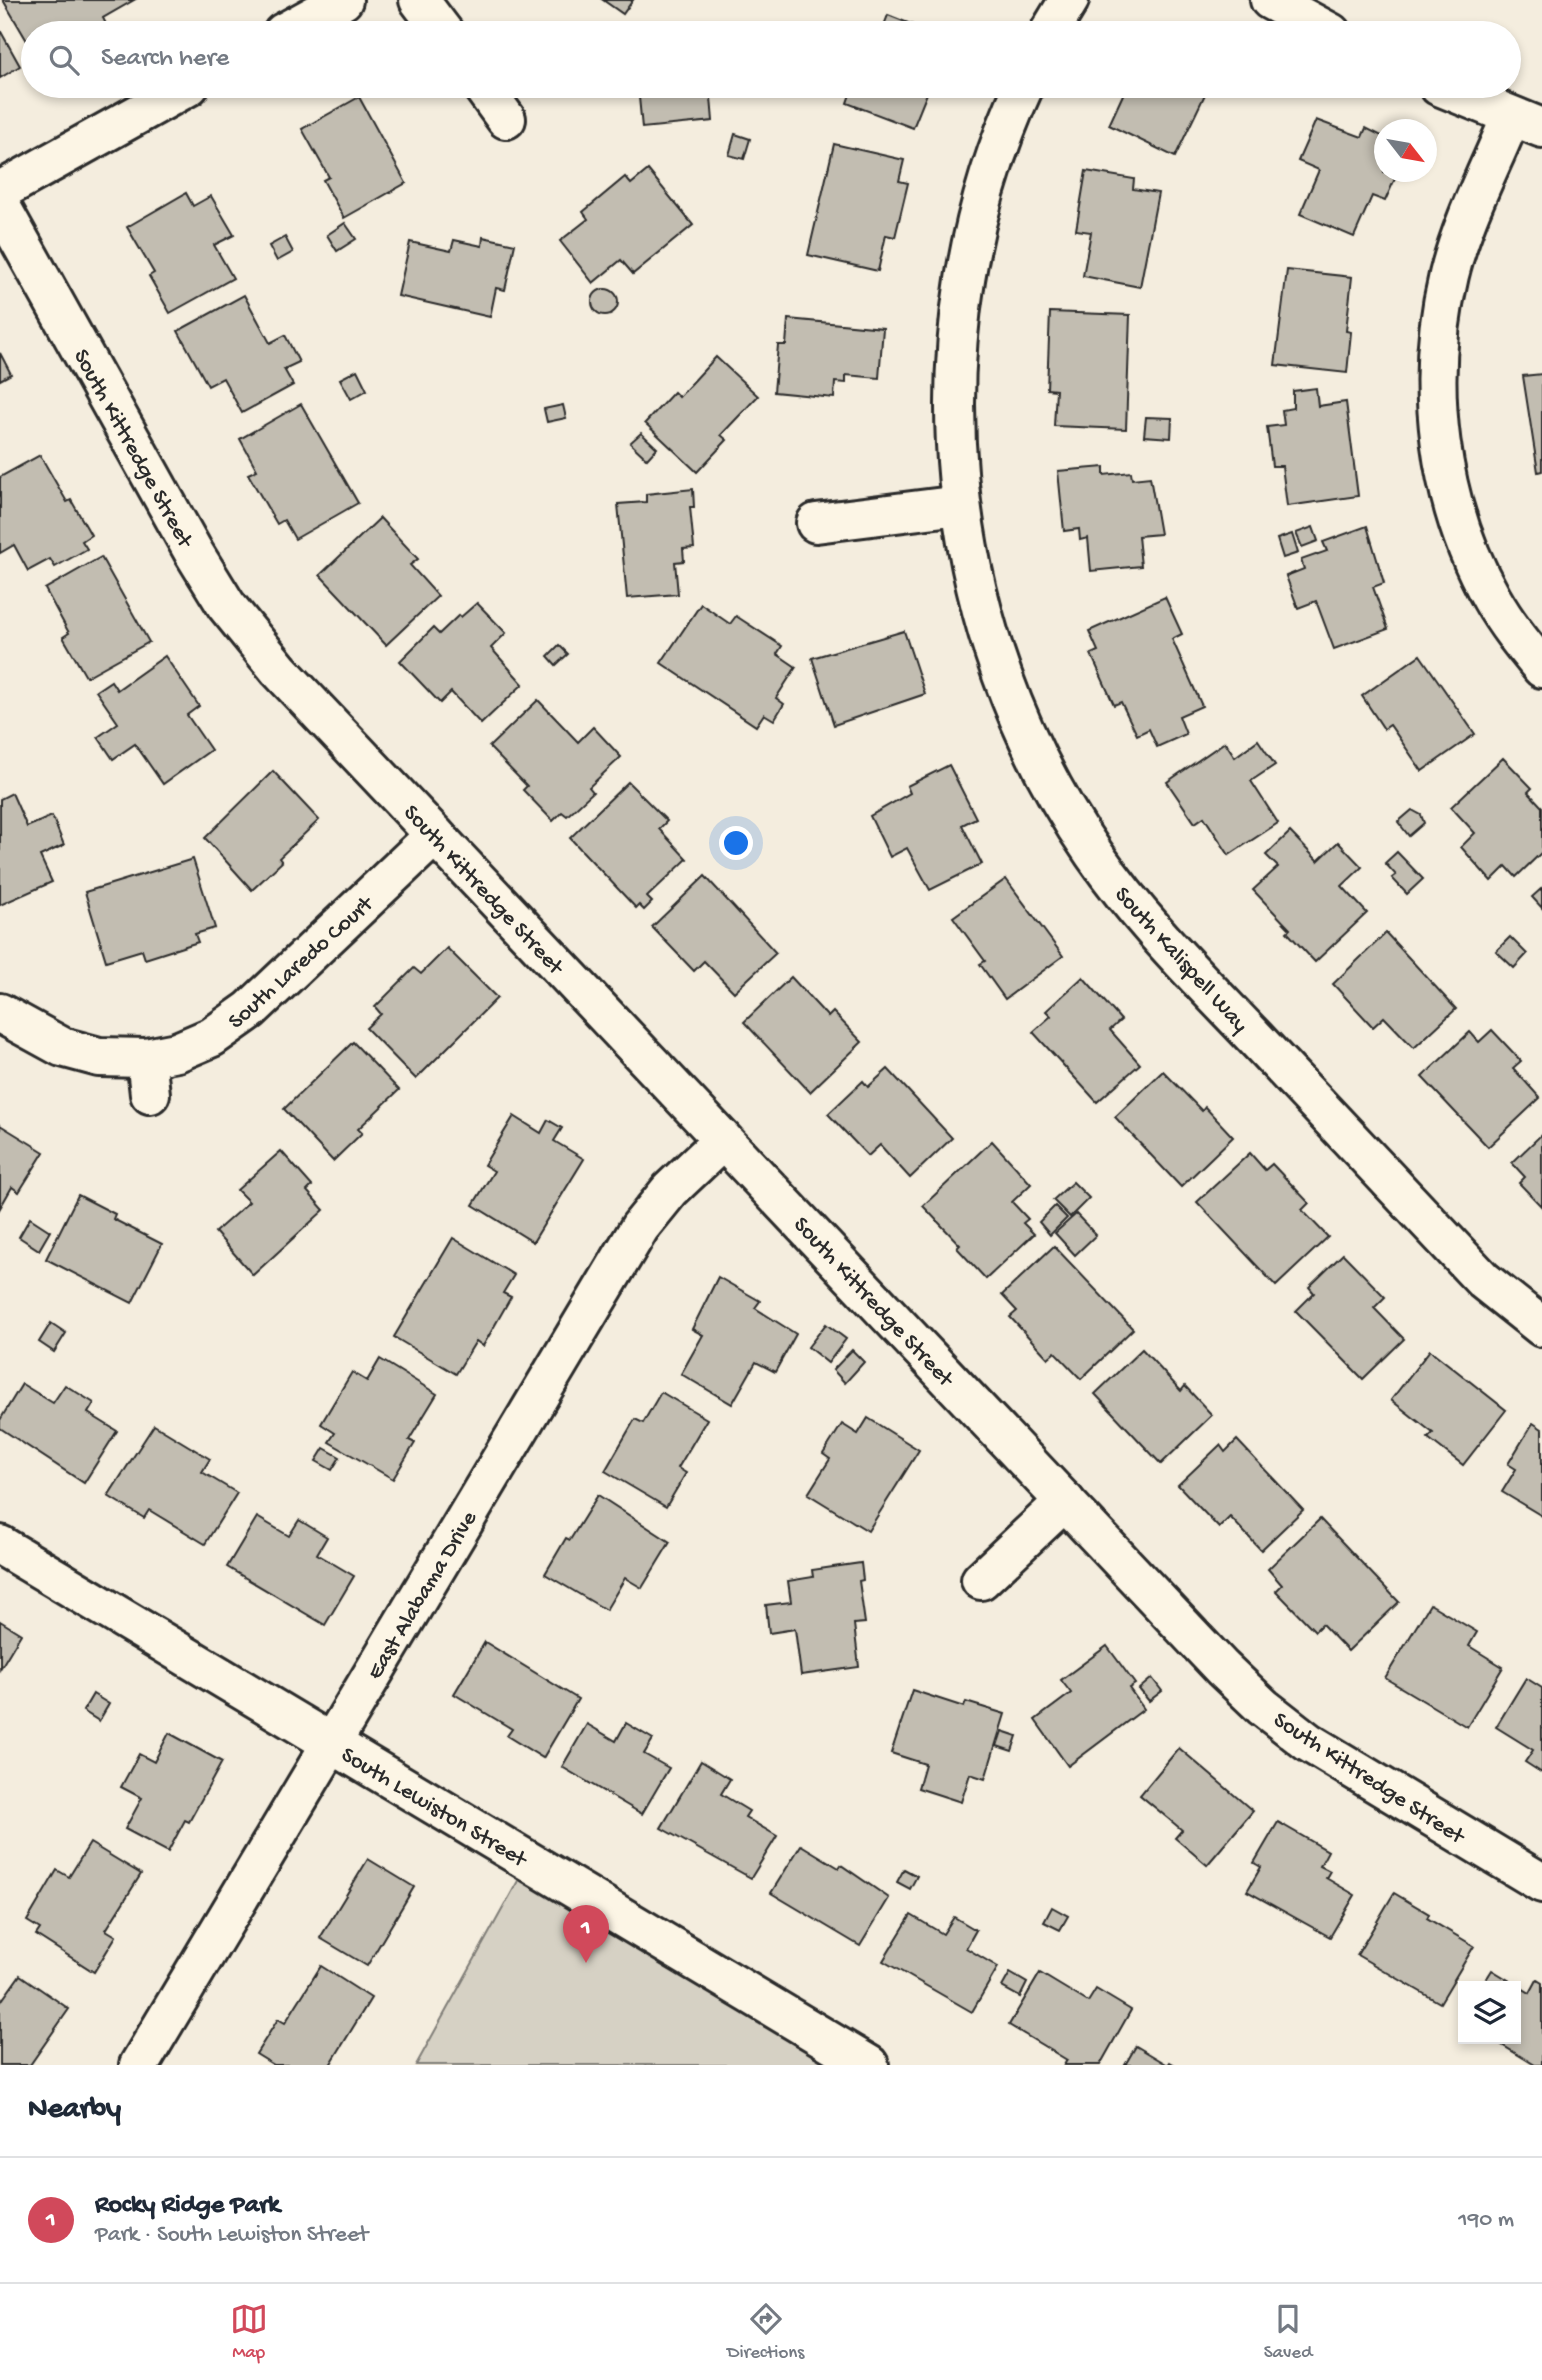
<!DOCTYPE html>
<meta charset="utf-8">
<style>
:root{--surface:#fff;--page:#f6f6f7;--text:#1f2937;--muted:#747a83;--line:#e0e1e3;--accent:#d1495b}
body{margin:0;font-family:"Gochi Hand",sans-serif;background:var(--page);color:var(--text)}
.controls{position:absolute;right:21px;bottom:21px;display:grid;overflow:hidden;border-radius:0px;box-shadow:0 4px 10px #0003}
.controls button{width:63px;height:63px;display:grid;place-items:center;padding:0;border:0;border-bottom:2px solid var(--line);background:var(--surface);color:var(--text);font:35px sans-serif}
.compass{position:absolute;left:1374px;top:119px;width:63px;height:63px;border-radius:50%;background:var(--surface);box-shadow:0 4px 10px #0003;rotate:121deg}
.you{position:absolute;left:737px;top:844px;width:24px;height:24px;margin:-18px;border:5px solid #fff;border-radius:50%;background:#1a73e8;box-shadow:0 0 0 10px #1a73e833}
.badge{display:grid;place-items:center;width:46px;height:46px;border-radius:50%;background:var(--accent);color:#fff;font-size:23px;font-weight:700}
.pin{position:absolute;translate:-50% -58px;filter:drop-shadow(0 2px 4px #0008)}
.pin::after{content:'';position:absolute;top:37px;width:24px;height:21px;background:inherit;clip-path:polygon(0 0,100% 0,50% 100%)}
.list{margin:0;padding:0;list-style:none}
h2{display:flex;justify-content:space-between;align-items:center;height:91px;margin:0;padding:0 28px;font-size:30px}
h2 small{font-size:23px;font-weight:400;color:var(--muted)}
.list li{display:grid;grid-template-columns:46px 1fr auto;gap:21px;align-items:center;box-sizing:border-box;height:126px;padding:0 28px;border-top:2px solid var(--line)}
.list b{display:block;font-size:26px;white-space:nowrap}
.list p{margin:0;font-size:23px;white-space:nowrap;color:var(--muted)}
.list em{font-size:23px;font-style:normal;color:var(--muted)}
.icon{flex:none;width:38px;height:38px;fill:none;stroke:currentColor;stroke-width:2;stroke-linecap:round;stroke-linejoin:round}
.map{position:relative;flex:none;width:1542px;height:2065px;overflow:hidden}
.search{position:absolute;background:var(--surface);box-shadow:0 4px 10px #0003;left:21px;right:21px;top:21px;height:77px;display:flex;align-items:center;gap:18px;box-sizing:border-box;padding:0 24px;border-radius:38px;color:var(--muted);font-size:26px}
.sheet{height:217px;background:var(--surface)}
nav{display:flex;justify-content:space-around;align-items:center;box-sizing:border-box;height:98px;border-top:2px solid var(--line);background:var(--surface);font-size:19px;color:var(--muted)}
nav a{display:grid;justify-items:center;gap:4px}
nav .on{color:var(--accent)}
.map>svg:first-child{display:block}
.green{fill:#d6d1c4;stroke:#807e78;stroke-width:2}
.building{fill:#c2bdb1;stroke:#2b2b2b;stroke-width:2}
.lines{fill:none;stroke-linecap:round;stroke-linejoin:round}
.street-casing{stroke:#2b2b2b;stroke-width:44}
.street{stroke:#fcf5e5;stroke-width:38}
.labels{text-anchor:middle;stroke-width:6;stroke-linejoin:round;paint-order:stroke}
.street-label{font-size:23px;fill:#2b2b2b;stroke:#fcf5e5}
</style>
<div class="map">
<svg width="1542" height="2065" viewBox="0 0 1542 2065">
<rect width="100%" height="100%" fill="#f4edde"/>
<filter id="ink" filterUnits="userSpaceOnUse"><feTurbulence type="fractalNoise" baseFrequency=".0143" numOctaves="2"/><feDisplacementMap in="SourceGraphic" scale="14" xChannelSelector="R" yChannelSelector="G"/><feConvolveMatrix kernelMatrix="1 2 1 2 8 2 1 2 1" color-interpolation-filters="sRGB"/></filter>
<g filter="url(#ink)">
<path class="green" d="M529,1861l340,204h-453z"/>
<g class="building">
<path d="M3,0h131l-31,18 4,8 -13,7h-61v18z"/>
<path d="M603,0h30l-10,14z"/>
<path d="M888,15l45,18h-52z"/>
<path d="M724,25v8h-85z"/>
<path d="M0,30l20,36 -20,12z"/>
<path d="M643,86h67l3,35 -71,7 -4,-41z"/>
<path d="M853,86h77l-17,42 -66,-25z"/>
<path d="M1134,86h75l-34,71 -66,-32 17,-37 5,3z"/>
<path d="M359,97l47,86 -62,35 -21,-38 6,-3 -27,-48z"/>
<path d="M1316,120l46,17 4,-9 18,9v35h14l-13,29 -13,-5 -18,41 -54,-23 19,-44 -21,-9z"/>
<path d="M735,134l15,5 -6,20 -15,-4z"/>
<path d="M834,144l70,16 -5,21 9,2 -13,54 -9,-2 -8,36 -70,-16z"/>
<path d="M648,170l45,55 -60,49 -12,-14 -28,23 -33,-42 28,-22 -5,-7 42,-35 6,7z"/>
<path d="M1086,171l48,8 -1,10 25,4 -18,94 -57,-11 8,-44 -15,-2z"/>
<path d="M186,193l7,13 18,-10 23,39 -20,10 19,33 -63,35 -21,-37 5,-3 -27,-46z"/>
<path d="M345,223l11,16 -19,12 -10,-16z"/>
<path d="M285,237l8,15 -16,9 -8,-15z"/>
<path d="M483,237l32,7 -10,46 -9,-2 -6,29 -92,-21 12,-54 41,9 3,-11 28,6z"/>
<path d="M1287,270l65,7 -6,54 5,1 -4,41 -72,-8z"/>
<circle cx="605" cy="302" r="13"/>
<path d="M244,295l26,48 15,-8 14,27 -15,7 9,16 -51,28 -19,-35 -15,8 -30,-55z"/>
<path d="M1050,312l80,3 -4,114 -72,-3 2,-36 -9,-1z"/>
<path d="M788,319l95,9 -4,50 -33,-3v8l-11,-1 -1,16 -60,-6 4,-47h8z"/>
<path d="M0,353l11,21 -11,6z"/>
<path d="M716,357l42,39 -37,39 6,5 -30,32 -52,-49 29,-31 5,5z"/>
<path d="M357,370l10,20 -16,9 -11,-20z"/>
<path d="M1542,374v97l-4,1 -15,-96z"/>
<path d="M1316,388l2,18 28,-4 12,94 -71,10 -5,-40h-10l-5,-39 17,-2 -2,-15 11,-2v-17z"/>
<path d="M301,404l57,99 -63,36 -11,-19 -7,4 -29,-50 9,-4 -17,-31z"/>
<path d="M563,405l3,13 -19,4 -3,-13z"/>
<path d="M1146,417l26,1 -1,20 -27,-2z"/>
<path d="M641,433l16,15 -10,11 -17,-16z"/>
<path d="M40,455l27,47 4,-2 20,35 -9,6 5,8 -32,18 -5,-8 -22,12 -14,-26 -14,8v-76z"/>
<path d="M1104,467v8l27,-3 1,7 18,-2 10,57 -22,2 3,30 -50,5 -3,-33 -8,2 -1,-11 -15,2 -6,-60z"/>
<path d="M693,489l1,18h-4l4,41 -11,1 1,12 -9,1 3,32 -51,4 -9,-94 28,-2v-8z"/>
<path d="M380,518l38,41 -8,6 28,31 -52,49 -66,-70z"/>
<path d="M1367,526l17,57 -11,4 15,42 -54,20 -18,-48 -18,7 -12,-32 18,-7 -3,-9 26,-9 -4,-9z"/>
<path d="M1313,527l5,14 -16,6 -6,-14z"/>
<path d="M1292,534l6,19 -15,5 -6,-19z"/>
<path d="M101,557l48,85 -63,35 -23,-40 6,-4 -24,-44z"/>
<path d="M1165,597l17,37 -10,5 30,67 -23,10 7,18 -29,13 -8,-18 -12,6 -16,-33 -7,3 -23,-51 7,-3 -9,-20z"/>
<path d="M477,603l29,30 -15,15 32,36 -42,40 -30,-32 -11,11 -40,-42 33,-33 6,6 20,-19 2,2z"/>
<path d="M701,604l29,20 6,-8 46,30 -5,8 19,13 -20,31 8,6 -10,16 -10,-6 -8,12 -95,-63z"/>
<path d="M904,631l21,63 -91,31 -22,-67z"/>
<path d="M559,645l9,9 -12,11 -8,-9z"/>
<path d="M1420,655l55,79 -53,37 -32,-46 -6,4 -22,-33z"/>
<path d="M165,656l34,50 -12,9 24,35 -48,34 -28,-40 -22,15 -15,-22 20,-14 -22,-32 15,-10 6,9z"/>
<path d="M538,700l40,42 15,-15 28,30 -32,30 4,5 -26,24 -5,-4 -9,9 -30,-31 4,-4 -38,-39z"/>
<path d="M1258,740l17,25 -24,16 27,42 -49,32 -25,-38 -9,6 -28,-41 58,-40 10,15z"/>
<path d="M1503,758l29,30 -4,4 14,15v45l-26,25 -10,-11 -15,15 -30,-34 14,-14 -24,-26z"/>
<path d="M949,765l27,53 -14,7 20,39 -52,26 -23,-42 -17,9 -20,-41 40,-23 -3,-7z"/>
<path d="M273,771l46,49 -40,38 3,4 -30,28 -47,-52z"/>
<path d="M628,782l39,39 -8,8 28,30 -40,38 5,5 -8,8 -5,-5 -3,3 -66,-70z"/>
<path d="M12,793l15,34 25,-11 12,29 -24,11 12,26 -52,23v-106z"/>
<path d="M1412,810l9,5 3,8 -15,13 -11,-14z"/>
<path d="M1290,832l28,29 20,-19 24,25 -20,19 25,27 -52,49 -28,-30 3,-3 -37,-39 25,-23 -12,-12z"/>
<path d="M1397,852l26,27 -16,15 -15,-16 4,-3 -11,-12z"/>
<path d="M193,859l22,69 -20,6 3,8 -53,17 -3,-9 -36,11 -21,-69z"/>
<path d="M705,876l71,77 -42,39 -30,-31 -10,10 -42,-44z"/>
<path d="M1006,879l57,77 -58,43 -25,-35 5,-3 -32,-44z"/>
<path d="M1542,888v20l-10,-11z"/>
<path d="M1386,933l70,76 -42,39 -30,-31 -11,10 -40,-43z"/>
<path d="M1510,937l17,17 -13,14 -18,-17z"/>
<path d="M447,948l50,50 -81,81 -50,-51 15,-14 -6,-7 39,-39 7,6z"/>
<path d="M791,977l37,40 5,-5 29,30 -52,50 -66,-70z"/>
<path d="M1083,977l38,43 -11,10 30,34 -43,38 -64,-70 18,-16 -5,-5z"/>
<path d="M1492,1030l29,31 -8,7 27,30 -52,49 -66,-70 48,-45 9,10z"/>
<path d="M353,1042l46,48 -41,39 4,4 -29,28 -49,-52z"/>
<path d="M888,1069l64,69 -42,40 -30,-33 -12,11 -40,-42 35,-33 5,6z"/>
<path d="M1163,1071l39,40 3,-4 28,30 -52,50 -66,-70z"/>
<path d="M514,1116l27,17 7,-13 14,8 -8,13 30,18 -51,83 -60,-37 21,-34 -10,-6z"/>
<path d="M0,1125l44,27 -25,40 -7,-5 -12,21z"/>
<path d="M1542,1134v73l-23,-24 6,-6 -13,-14z"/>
<path d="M992,1141l39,43 -19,18 16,17 -5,4 11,11 -48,45 -29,-31 3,-3 -37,-39z"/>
<path d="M281,1151l31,35 -5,5 17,19 -71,65 -38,-43 34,-30 -12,-12z"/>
<path d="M1250,1153l15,17 7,-6 37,39 -7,7 26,27 -52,49 -79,-84z"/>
<path d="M1073,1182l16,16 -19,19 -17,-17z"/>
<path d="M78,1195l37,19 -2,5 49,25 -30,59 -86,-44z"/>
<path d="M1055,1206l12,12 -17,17 -11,-13z"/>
<path d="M1076,1214l20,21 -21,20 -20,-22z"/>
<path d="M30,1218l20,13 -11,19 -20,-13z"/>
<path d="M453,1238l61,37 -11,18 8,4 -28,49 -7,-5 -20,33 -62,-37z"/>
<path d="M1054,1246l79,83 -52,50 -26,-27 -7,6 -38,-41 7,-6 -15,-16z"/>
<path d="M1343,1254l42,43 -11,11 30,31 -41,40 -67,-68 18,-18 -5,-6z"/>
<path d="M718,1277l42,24 -5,7 41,26 -21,38 -19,-10 -24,42 -51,-30 22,-39 -11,-6z"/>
<path d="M51,1323l15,10 -12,19 -15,-10z"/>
<path d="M826,1324l20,15 -18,24 -20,-16z"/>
<path d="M1142,1349l39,42 4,-5 27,29 -51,49 -66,-70z"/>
<path d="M852,1350l12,12 -19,21 -12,-13z"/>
<path d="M1430,1350l76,60 -43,55 -35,-27 5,-5 -42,-33z"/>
<path d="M380,1359l57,35 -28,46 6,3 -22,36 -64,-37 6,-9 -14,-9 31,-52 15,9z"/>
<path d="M22,1384l31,19 12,-18 29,18 -6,10 29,18 -33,52 -84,-55v-8z"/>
<path d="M661,1392l46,27 -29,49 8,5 -20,34 -61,-36 30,-52 8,4z"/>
<path d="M868,1418l51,32 -51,81 -60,-37 22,-35 -7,-5 19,-30 16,10z"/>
<path d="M1533,1423l9,6v87l-40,-24 14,-23 -8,-5z"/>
<path d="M154,1425l56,34 -8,13 35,21 -32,51 -56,-34 -5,8 -36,-22z"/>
<path d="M1237,1440l66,70 -42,40 -31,-33 -11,11 -41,-43 42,-40 5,7z"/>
<path d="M324,1448l16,9 -8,13 -16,-9z"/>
<path d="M598,1495l72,47 -28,46 -17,-10 -19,32 -61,-36 21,-36 4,2z"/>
<path d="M257,1517l32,19 10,-16 28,17 -10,17 37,22 -29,49 -98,-58z"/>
<path d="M1320,1519l79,83 -51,49 -26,-27 -7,7 -39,-40 6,-6 -14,-16z"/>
<path d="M861,1563l2,17 -4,1 6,42 -11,1 5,43 -58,8 -6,-46 -26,4 -3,-28 25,-3 -3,-21 25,-4 -1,-7z"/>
<path d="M1430,1604l47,28 -8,14 34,21 -36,60 -82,-49z"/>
<path d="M0,1621l21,13 -21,35z"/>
<path d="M485,1642l93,57 -35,59 -36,-22 5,-7 -58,-35z"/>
<path d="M1107,1646l28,38 -6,4 15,21 -76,57 -33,-46 36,-27 -10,-13z"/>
<path d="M1152,1678l10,13 -13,10 -10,-12z"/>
<path d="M1526,1678l16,10v85l-17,-11 8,-12 -37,-23z"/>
<path d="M912,1690l52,17 2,-5 39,12 -20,65 -15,-5 -9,28 -43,-14 7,-24 -34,-11z"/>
<path d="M93,1694l16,10 -10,17 -16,-10z"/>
<path d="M626,1723l27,16 -9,15 25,14 -27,46 -80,-47 25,-43 29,17z"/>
<path d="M1002,1731l15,5 -5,15 -15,-5z"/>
<path d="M169,1733l53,29 -33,60 -4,-2 -17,32 -43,-23 17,-31 -21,-11 18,-33 15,8z"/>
<path d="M1179,1748l74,63 -46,54 -32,-27 7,-8 -42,-35z"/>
<path d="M701,1761l29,18 -9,15 28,17 -4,6 32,19 -26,42 -90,-50z"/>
<path d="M1278,1822l50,29 -8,15 10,5 -4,7 29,17 -25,42 -83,-46 14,-24 -7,-4z"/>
<path d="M90,1843l51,31 -35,56 10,6 -22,36 -58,-37 4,-6 -13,-8 30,-51 12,7z"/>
<path d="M801,1845l38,23 2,-3 48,33 -29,48 -89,-53z"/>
<path d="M368,1859l46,28 -47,79 -47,-28z"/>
<path d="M904,1869l13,7 -7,13 -13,-7z"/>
<path d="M1394,1893l35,21 -2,4 47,28 -34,57 -83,-48z"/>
<path d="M1052,1907l16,9 -8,14 -16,-8z"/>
<path d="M911,1915l32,19 11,-17 22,13 -10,18 32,19 -26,45 -89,-51z"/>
<path d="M321,1966l50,32 -41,67h-56l-18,-11 22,-35 7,4z"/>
<path d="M1492,1970l38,23 7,-13 5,3v82h-7l-43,-26h24v-53h-34z"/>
<path d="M1010,1973l17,10 -7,14 -18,-10z"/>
<path d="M1040,1973l48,29 8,-13 35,21 -31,55h-36l3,-5 -58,-35z"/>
<path d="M20,1975l49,34 -39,56h-30v-62z"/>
<path d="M1136,2046l32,19 2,-3 5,3h-50z"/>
</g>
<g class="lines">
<g class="street-casing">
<g id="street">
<path d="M419,0l25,33"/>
<path d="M1270,0l61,33"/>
<path d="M283,33l60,-33"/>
<path d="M1049,33l20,-33"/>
<path d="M482,86l24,33"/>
<path d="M1024,86c-114,246 -84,546 70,768 46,67 104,124 160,183 76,81 153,162 229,243l59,47"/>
<path d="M1439,86l103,42"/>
<path d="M1511,117c-21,51 -49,104 -62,158 -26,107 -11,229 43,324 14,25 32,47 50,69"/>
<path d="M0,191l189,-105"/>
<path d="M0,205l194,348 32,52 53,65 943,998 41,39 45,35 234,141"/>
<path d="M816,523l144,-18"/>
<path d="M0,1013l62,34 37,10 47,1 31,-6 35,-15 38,-27 185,-175"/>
<path d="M146,1058l4,36"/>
<path d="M0,1545l869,520"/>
<path d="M981,1580l84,-79"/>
<path d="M139,2065l501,-838 30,-37 53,-50"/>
</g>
</g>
<use href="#street" class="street"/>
</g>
</g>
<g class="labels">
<g class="street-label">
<text transform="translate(135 447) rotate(61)" y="8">South Kittredge Street</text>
<text transform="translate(485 888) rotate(47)" y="8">South Kittredge Street</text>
<text transform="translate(1183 958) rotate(48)" y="8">South Kalispell Way</text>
<text transform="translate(299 961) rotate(-42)" y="8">South Laredo Court</text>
<text transform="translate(875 1300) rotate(47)" y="8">South Kittredge Street</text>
<text transform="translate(420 1594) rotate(-59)" y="8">East Alabama Drive</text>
<text transform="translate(1370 1776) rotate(33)" y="8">South Kittredge Street</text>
<text transform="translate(435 1805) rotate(31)" y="8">South Lewiston Street</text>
</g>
</g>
</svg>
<div class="controls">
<button><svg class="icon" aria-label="layers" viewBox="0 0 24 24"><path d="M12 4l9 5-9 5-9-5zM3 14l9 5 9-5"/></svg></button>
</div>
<svg class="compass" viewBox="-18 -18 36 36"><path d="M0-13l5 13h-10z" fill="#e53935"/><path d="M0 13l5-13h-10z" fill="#747a83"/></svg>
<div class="you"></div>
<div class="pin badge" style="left:586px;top:1963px">1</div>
<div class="search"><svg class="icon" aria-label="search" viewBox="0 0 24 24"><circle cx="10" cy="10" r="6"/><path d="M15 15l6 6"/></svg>Search here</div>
</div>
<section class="sheet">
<h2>Nearby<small></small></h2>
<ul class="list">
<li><span class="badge">1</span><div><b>Rocky Ridge Park</b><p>Park · South Lewiston Street</p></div><em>190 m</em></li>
</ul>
</section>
<nav>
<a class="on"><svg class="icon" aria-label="map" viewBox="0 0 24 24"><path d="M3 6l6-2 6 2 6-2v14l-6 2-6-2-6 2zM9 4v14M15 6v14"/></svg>Map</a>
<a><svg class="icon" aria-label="directions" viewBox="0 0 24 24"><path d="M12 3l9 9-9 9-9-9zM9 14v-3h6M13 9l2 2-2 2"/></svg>Directions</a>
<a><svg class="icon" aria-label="saved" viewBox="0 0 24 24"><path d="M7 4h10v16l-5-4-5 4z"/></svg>Saved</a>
</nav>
